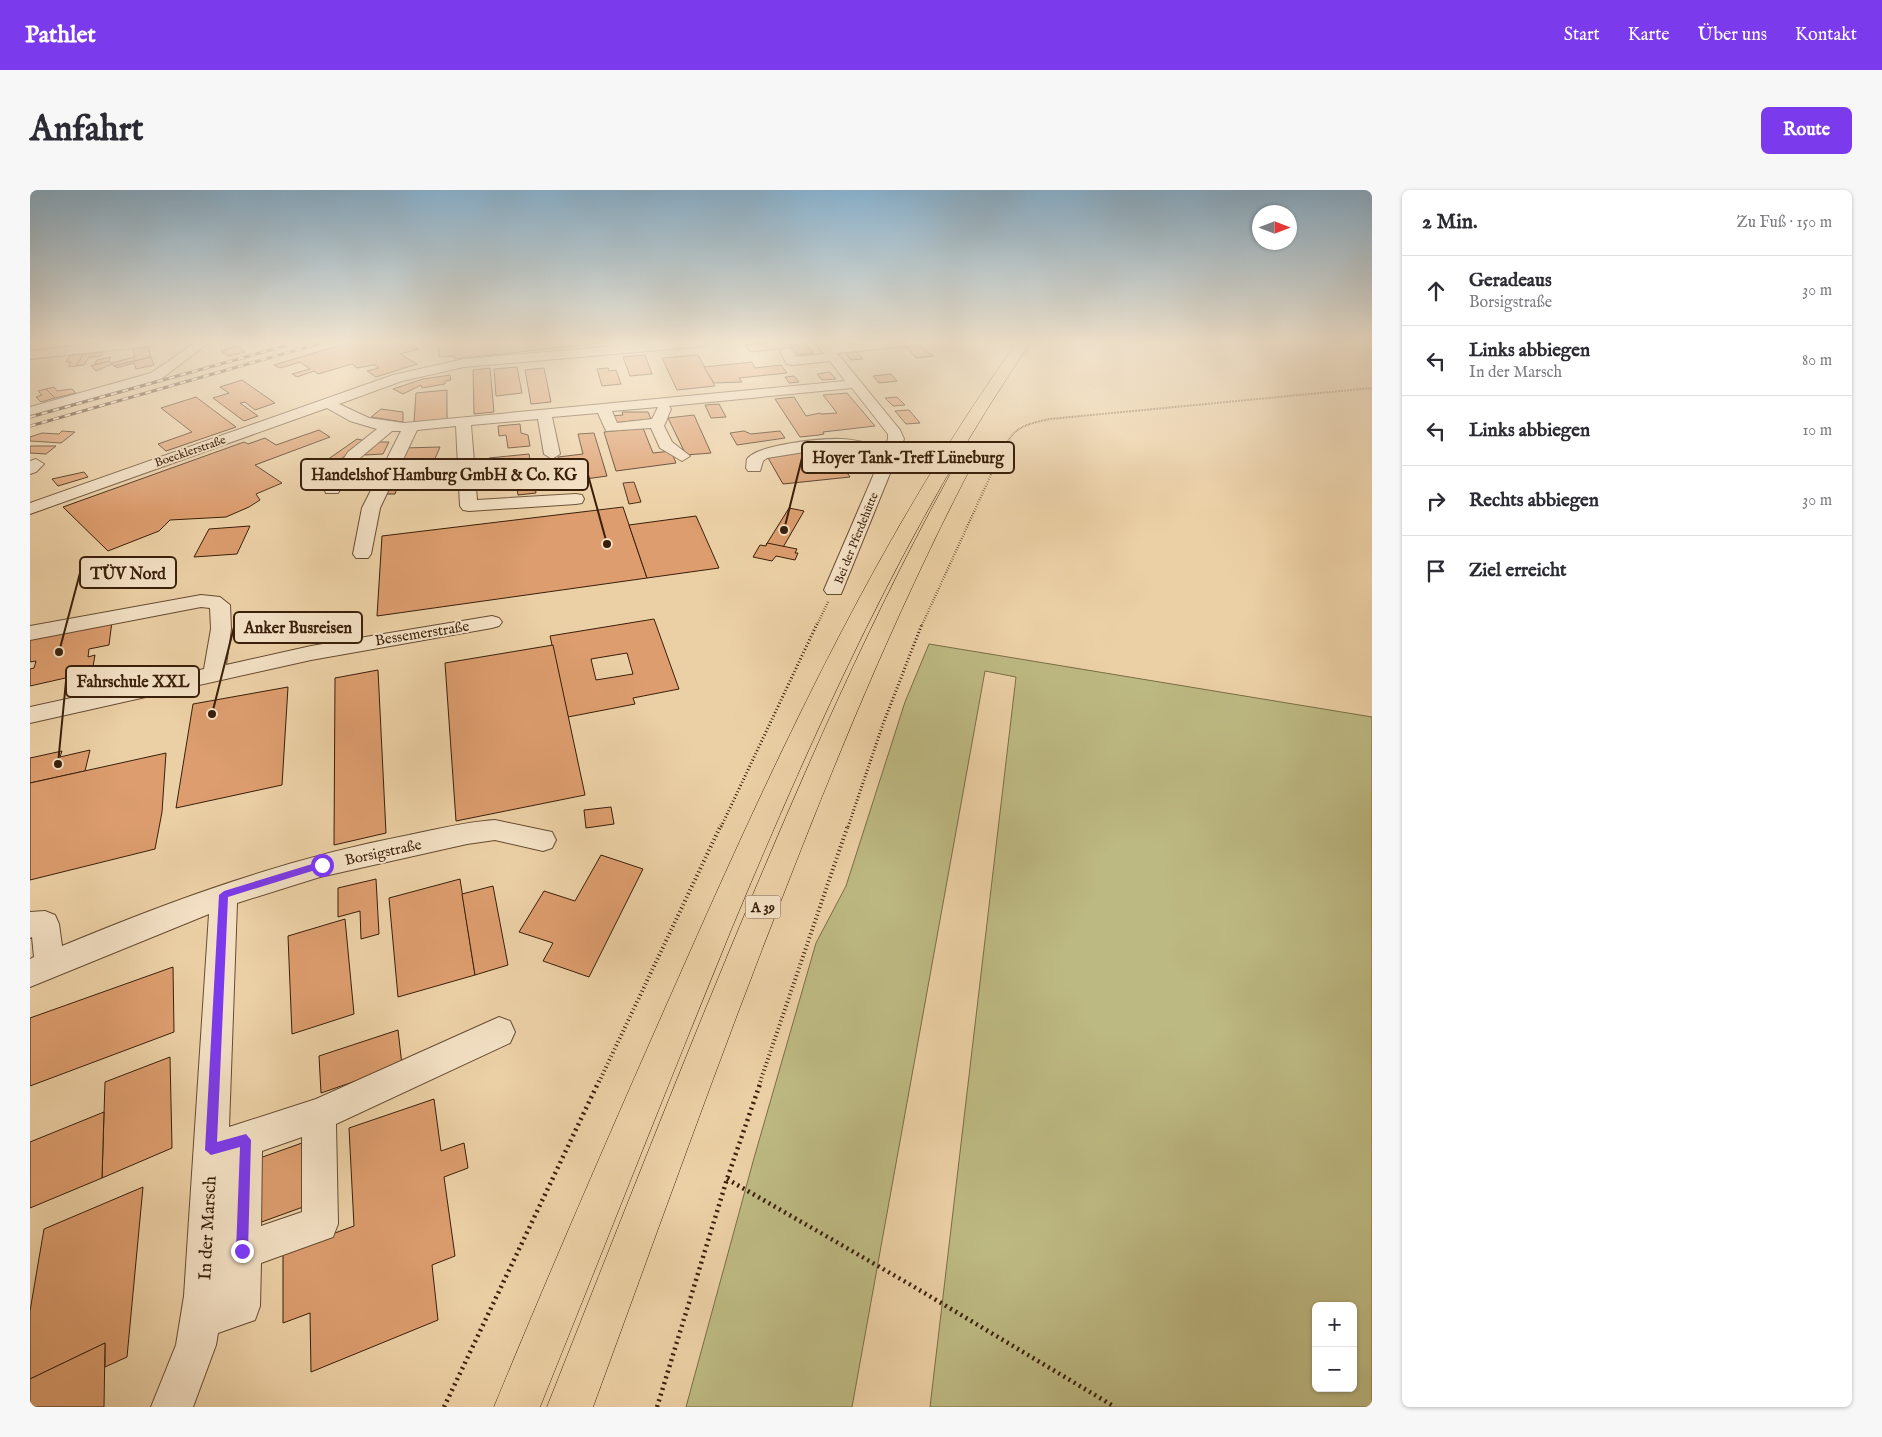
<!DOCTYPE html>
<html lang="de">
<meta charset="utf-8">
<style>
:root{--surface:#fff;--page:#f7f7f7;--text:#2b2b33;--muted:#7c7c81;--line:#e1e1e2;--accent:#7c3aed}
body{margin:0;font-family:"IM FELL English",serif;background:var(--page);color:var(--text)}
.controls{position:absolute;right:15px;bottom:15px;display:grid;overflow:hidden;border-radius:8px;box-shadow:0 1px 4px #0004}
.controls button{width:45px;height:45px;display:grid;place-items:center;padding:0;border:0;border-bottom:1px solid var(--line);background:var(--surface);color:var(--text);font:25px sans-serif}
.compass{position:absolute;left:1222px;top:15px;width:45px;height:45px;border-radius:50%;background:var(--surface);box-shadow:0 1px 4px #0004;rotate:90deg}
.stop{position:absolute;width:15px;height:15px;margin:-11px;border:4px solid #7c3aed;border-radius:50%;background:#fff}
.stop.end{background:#7c3aed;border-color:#fff;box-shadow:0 1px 5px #0008}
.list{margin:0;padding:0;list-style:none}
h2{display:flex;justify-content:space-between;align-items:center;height:65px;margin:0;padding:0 20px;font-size:21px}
h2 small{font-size:16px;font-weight:400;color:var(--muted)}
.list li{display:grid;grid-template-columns:32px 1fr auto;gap:15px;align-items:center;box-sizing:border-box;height:70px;padding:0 20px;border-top:1px solid var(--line)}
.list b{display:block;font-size:19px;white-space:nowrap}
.list p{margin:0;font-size:16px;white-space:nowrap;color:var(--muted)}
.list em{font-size:16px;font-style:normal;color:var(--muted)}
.icon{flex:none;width:28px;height:28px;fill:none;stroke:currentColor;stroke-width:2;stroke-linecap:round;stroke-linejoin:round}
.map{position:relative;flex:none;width:1342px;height:1217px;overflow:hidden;border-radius:8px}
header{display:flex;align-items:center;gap:30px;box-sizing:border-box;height:70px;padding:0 25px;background:var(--accent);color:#fff}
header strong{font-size:24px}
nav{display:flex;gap:28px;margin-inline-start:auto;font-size:18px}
.intro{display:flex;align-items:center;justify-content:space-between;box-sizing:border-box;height:120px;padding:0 30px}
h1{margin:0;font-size:35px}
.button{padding:12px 22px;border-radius:8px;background:var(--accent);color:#fff;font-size:18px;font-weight:700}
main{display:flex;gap:30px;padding:0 30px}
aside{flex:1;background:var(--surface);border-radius:8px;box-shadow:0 1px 4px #0004}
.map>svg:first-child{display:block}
.green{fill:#bdb982;stroke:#7b6c46;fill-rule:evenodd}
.building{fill:#dd9d6e;stroke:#391f0a;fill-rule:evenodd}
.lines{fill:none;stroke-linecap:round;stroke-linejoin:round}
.minor-casing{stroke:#664b31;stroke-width:2}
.highway-casing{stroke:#391f0a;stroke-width:1}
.path-far4{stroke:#391f0a;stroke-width:2;stroke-dasharray:0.5 1;stroke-linecap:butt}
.path-far3{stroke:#391f0a;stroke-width:2.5;stroke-dasharray:0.5 2;stroke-linecap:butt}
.path-far2{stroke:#391f0a;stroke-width:3;stroke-dasharray:1 2.5;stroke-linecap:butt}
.path-far1{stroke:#391f0a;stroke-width:4;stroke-dasharray:1 3;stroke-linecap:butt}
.path{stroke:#391f0a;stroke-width:4.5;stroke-dasharray:2 4;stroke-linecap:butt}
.minor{fill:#f3e0c4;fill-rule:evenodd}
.highway{fill:#ecd0a5;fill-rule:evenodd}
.rail-casing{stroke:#391f0a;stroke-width:3}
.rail{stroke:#f3e0c4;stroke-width:2;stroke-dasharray:6;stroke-linecap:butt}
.route{fill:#7c3aed}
.labels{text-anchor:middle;stroke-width:4;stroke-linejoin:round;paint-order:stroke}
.far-street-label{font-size:12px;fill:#391f0a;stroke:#f3e0c4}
.shield{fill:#f3e0c4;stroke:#715942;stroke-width:1}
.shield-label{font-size:14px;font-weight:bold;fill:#391f0a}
.street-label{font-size:15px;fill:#391f0a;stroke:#f3e0c4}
.near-street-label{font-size:18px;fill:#391f0a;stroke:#f3e0c4}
.leader{fill:none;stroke:#391f0a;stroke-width:2}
.callout-dot{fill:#391f0a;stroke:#f3e0c4;stroke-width:2}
.callout{fill:#f3e0c4;stroke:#391f0a;stroke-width:2}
.callout-label{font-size:16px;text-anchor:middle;font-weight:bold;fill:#391f0a}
</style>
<header>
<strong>Pathlet</strong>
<nav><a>Start</a><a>Karte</a><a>Über uns</a><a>Kontakt</a></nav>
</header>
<div class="intro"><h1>Anfahrt</h1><a class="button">Route</a></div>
<main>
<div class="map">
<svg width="1342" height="1217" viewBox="0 0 1342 1217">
<rect width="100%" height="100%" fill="#ecd0a5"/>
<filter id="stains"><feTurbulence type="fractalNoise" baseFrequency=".004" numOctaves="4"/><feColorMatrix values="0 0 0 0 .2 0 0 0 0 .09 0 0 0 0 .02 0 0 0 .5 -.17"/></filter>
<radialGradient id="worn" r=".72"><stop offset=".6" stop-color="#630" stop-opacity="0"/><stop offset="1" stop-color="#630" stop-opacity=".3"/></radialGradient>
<path class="green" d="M899,454l443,73v690h-442l86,-730 -31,-6 -133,736h-166l68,-249 62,-215 30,-57 59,-184zM1286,1116h37v82h-37z"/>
<g class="building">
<path d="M321,152h55l12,7 -18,5 17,10 -41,13 -9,-6 12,-3 -5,-3 -17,3 -5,-4 -34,10 -4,-3 -17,6 -5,-3 18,-5 -10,-7 -20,6 -6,-3z"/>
<path d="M408,152h174l-157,17 -1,-3 -15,1z"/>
<path d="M745,152h21l2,3h-7l2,3 -43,4 -5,-7z"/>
<path d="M887,153l10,9 6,4 -17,2 -12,-14z"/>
<path d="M776,154l7,9 -15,2 -7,-10z"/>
<path d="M208,156l7,6 -17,4 -7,-5z"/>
<path d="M118,157l3,10 -37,9 -3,-3 24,-6 -2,-7z"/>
<path d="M826,161l7,8 -12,1 -7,-8z"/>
<path d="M73,162l-2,4 -12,1 -5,8 -8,1 7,-12z"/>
<path d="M53,164l-7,12 -8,1 3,-5h-5l4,-7z"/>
<path d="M615,165l7,19 -22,2 -7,-19z"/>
<path d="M668,165l17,31 -38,4 -15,-32z"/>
<path d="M81,167l-2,4 -15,4 3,-5z"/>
<path d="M121,167l3,8 -18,4 -2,-6 -17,5 -3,-2z"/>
<path d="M79,171l3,3 -16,7 -5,-5z"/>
<path d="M722,172l3,6 26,-3 6,8 -48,5 3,4 -28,1 -10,-16z"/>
<path d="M487,177l5,26 -26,3 -2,-27z"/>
<path d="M460,178l4,44 -20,2 -1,-44z"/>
<path d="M514,178l7,34 -20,2 -6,-34z"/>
<path d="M578,178l1,3 7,-1 5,14 -19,2 -5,-17z"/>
<path d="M800,182l6,7 -14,1 -5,-6z"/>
<path d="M861,184l6,7 -18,2 -6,-7z"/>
<path d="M420,185l1,5 -6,1v3l-23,4 -1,-3 -18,9 -10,-5 30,-10z"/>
<path d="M764,186l5,6 -10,1 -4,-6z"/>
<path d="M212,190l33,23 -20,7 -10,-8 -5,1 18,13 -14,5 -31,-23 16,-5 -9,-6z"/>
<path d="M24,197l3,4 15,-2 4,4 -21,5 -9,-9z"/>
<path d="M16,199l9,9 -14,4 -5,-5 6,-2 -4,-4z"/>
<path d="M417,200v29l-33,3 2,-29z"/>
<path d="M817,203l28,33 -52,6 1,2 -5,1 -19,2 -25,-38 19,-2 12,19 14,-3 1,1 16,-1 -14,-18z"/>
<path d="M166,207l40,30 -70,24 -8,-7 34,-12 -31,-24z"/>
<path d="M867,207l8,8 -12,1 -8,-8z"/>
<path d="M689,214l7,13 -15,1 -6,-13z"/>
<path d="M351,219l22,3v10l-32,-5z"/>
<path d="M879,220l11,13 -14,1 -11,-13z"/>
<path d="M592,222h26l3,7 -38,4 -3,-7 13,-1z"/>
<path d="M664,225l17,38 -25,2 -18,-37z"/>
<path d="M490,234l1,9 7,2 2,11 -22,2 -2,-13 -7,1 -1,-10z"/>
<path d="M613,238l10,25 18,-2 5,12 -60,8 -12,-39z"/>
<path d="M289,240l11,7 -75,28 27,18 -26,11 4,6 -11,7 -23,10 -56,3 -11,11 -51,20 -45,-44 181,-65 4,2 17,-6 11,7z"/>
<path d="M32,241l13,1 -14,11 -31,-2v-4l12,-4 17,1z"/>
<path d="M714,241l7,3 29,-3 5,7 -48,7 -7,-12z"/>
<path d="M564,243l13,43 -58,8 -2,-12 14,-1 -3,-14 25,-3 -5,-20z"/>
<path d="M327,249l9,2 -42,30 -10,-2z"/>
<path d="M341,252h18l-6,12 -18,1z"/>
<path d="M0,256h26l-10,8 -16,-1z"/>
<path d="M410,257l-14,33 -26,1 -5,13h-15l23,-46z"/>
<path d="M800,259l20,28 -67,7 -16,-28z"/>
<path d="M499,264l7,39 -18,2 -2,-14 -24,3 -3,-26z"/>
<path d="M54,282l4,5 -30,9 -6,-7z"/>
<path d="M604,292l7,20 -12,2 -6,-21z"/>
<path d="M593,317l24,71 -270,38 5,-80z"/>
<path d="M759,318l15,3 -22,38 -16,-4z"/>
<path d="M666,326l23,52 -72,10 -18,-53z"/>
<path d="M220,336l-13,28 -43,3 15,-28z"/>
<path d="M737,353l30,6 -2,4h3l-3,7 -19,-4 -4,5 -19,-4 7,-12 6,1z"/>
<path d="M624,429l25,70 -46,9 2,6 -67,13 -18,-81zM597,463l6,21 -37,6 -5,-21z"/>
<path d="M82,431l-3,24 -20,4 -1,8 7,-2 -3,17 -62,14v-17l4,-1 2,-7 -6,1v-23z"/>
<path d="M523,455l32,150 -129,26 -11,-158z"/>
<path d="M348,480l8,163 -52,12 1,-167z"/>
<path d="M258,497l-6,98 -106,23 17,-104z"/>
<path d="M60,560l-5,21 -55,12v-25l32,-7 -2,6z"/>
<path d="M136,563l-4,59 -7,37 -125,31v-97z"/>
<path d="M581,617l3,17 -28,4 -2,-18z"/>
<path d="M571,665l42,14 -54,108 -46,-16 10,-18 -34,-11 25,-41 31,10z"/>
<path d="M346,689l3,55 -18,5 -1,-28 -22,6v-29z"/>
<path d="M430,689l15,96 -77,22 -9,-99z"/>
<path d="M463,696l15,79 -33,10 -13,-81z"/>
<path d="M315,729l9,95 -62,20 -4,-98z"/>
<path d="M143,777l1,65 -144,54v-68z"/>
<path d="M368,840l4,35 -81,28 -2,-37z"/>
<path d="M140,867l2,91 -70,30 3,-96z"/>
<path d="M404,909l7,52 23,-8 4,25 -24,9 11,79 -23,9 6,55 -127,52 -1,-59 -27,10v-71l71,-26 -5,-98z"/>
<path d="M74,922l-2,66 -72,30v-66z"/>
<path d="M272,953l1,64 -47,17 1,-65z"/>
<path d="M113,997l-16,170 -22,10v-24l-75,36v-68l14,-82z"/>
<path d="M75,1153l-1,64h-74v-28z"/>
</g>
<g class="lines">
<g class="minor-casing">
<g id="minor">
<path d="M82,152h42l-6,4 -118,13v-8z"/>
<path d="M166,152h14l-49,37 -131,36v-8l121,-34z"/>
<path d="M630,152h51l-6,4 -241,21 -62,14 -63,23 30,14 35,5 441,-42 -15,-20 -38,4 -5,-1 -7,-12 6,-4 5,1 5,8 28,-3 -9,-12h13l3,4 38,-4h46l-6,4 -72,7 63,77 4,9 -63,155h-14l-3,-4 58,-135 -38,-6h-21l-56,9 -4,3 -3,10h-12l-2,-3 1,-9c11,-15 77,-21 96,-20 14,1 29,5 42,7l3,-7v-5l-36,-46 -183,18 2,3 -7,17 8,16 18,14 -8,5 -22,-13 -9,-20 -45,3 -8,-18 -46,4 8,37 -8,5 -8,-5 -6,-35 -67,6 6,75 99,-6 6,1 2,4 -2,4 -6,1 -107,7 -6,-1 -3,-4 -4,-80 -39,4 -37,78 -9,46 -3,4h-12l-3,-4 9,-46 39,-77h-9l-32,27 -22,35h-12l-2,-4 24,-37 29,-23 -27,-8 -23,-13 -297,106v-11l363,-128 71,-16zM628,217l-6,12 -35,4 -5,-12z"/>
<path d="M6,269l8,5 -8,8 -6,2v-13z"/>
<path d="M171,405l19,2 10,8 1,24 -5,36 85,-19 181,-30 7,2 3,4 -3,4 -7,2 -181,32 -281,63v-16l174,-38 7,-40 -1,-21 -9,-1 -171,33v-14z"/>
<path d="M465,630l57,12 4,8 -4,8 -9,3 -48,-11 -28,4 -147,33 -83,26 -8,224 87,-28 183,-82 11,4 5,11 -5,11 -174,81 2,100 -5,13 -72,26 -1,43 -5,14 -37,13 -2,12 -23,62h-42l25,-62 8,-49 25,-382 -179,73v-28l4,-2 -2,-20 -2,1v-26l15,-1 10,4 4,9 3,22c113,-47 226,-88 347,-111 28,-6 57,-13 86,-15zM272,947v75l-41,14 1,-75z"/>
</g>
</g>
<g class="highway-casing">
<g id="highway">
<path d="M987,152h14c-125,183 -215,384 -300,588 -65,159 -127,318 -191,477h-46c63,-153 129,-304 196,-455 94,-212 192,-421 327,-610z"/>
<path d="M943,253l6,1 2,4c-75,141 -136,288 -194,437 -68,173 -130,348 -194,522h-46c69,-174 137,-349 210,-522 63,-149 128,-296 208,-437l2,-4z"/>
</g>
</g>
<path class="path-far4" d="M965,277c17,-34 15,-40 55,-48l322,-31"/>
<g class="path-far3">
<path d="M787,435l11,-23"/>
<path d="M892,435l73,-159"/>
</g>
<g class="path-far2">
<path d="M691,637l96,-203"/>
<path d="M818,637l35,-103 39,-100"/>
</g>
<g class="path-far1">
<path d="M569,892l122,-257"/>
<path d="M730,892l88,-257"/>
</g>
<g class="path">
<path d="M697,989l184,106 204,122"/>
<path d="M414,1217l155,-326"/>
<path d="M627,1217l70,-228 34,-98"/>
</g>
<use href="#minor" class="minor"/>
<use href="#highway" class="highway"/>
<g class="rail-casing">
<g id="rail">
<path d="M0,227l255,-71"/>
<path d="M0,236l295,-84"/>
</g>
</g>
<use href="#rail" class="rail"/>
</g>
<linearGradient id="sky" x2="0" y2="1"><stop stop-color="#89b4d2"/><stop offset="0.47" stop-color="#f6ead6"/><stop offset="1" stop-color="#f6ead6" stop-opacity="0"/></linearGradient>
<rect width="1342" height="323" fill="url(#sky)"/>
<path class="route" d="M292,671l4,4 -1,2 -97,30 -11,245 29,-8 5,6 -3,111 -2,4 -4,2 -4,-2 -2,-4 4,-104 -29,8 -6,-5 14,-255 5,-4z"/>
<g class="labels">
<g class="far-street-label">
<text transform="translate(160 261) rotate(-19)" y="4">Boecklerstraße</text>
<text transform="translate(826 348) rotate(-68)" y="4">Bei der Pferdehütte</text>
</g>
<rect class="shield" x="715.5" y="705.5" width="35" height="23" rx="4"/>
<g class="shield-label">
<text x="733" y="722">A 39</text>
</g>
<g class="street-label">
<text transform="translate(392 443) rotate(-9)" y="5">Bessemerstraße</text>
<text transform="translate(353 662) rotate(-12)" y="5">Borsigstraße</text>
</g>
<g class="near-street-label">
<text transform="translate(177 1038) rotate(-87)" y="6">In der Marsch</text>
</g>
</g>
<path class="leader" d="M754 340L772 268M577 354L558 285M29 462L50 383M182 524L204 437M28 574L36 491"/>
<g class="callout-dot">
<circle cx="754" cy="340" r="5"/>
<circle cx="577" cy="354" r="5"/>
<circle cx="29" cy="462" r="5"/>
<circle cx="182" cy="524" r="5"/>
<circle cx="28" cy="574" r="5"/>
</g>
<g class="callout">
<rect x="772" y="252" width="212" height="31" rx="5"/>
<rect x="271" y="269" width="287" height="31" rx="5"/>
<rect x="50" y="367" width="96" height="31" rx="5"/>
<rect x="204" y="422" width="128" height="31" rx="5"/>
<rect x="36" y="476" width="133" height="31" rx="5"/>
</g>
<g class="callout-label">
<text x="878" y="273">Hoyer Tank-Treff Lüneburg</text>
<text x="414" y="290">Handelshof Hamburg GmbH &amp; Co. KG</text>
<text x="98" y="389">TÜV Nord</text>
<text x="268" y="443">Anker Busreisen</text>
<text x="103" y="497">Fahrschule XXL</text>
</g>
<rect width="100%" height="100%" filter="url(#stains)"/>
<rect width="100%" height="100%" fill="url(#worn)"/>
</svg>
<div class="controls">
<button>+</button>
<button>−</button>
</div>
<svg class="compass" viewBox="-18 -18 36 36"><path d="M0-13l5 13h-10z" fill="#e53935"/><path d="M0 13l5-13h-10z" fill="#7c7c81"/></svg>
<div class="stop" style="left:292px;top:675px"></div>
<div class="stop end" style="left:212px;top:1061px"></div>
</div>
<aside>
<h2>2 Min.<small>Zu Fuß · 150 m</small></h2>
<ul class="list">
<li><svg class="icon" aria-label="ahead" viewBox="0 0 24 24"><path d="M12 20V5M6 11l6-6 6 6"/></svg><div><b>Geradeaus</b><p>Borsigstraße</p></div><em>30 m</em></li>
<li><svg class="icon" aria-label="left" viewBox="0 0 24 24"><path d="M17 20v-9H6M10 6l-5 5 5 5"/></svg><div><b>Links abbiegen</b><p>In der Marsch</p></div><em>80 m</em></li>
<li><svg class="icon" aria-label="left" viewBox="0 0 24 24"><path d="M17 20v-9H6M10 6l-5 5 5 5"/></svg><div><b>Links abbiegen</b></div><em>10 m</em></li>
<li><svg class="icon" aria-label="right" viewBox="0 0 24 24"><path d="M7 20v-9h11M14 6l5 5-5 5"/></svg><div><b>Rechts abbiegen</b></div><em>30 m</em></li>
<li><svg class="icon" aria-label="arrive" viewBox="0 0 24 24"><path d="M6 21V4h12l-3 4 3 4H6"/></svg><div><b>Ziel erreicht</b></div></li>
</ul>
</aside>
</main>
